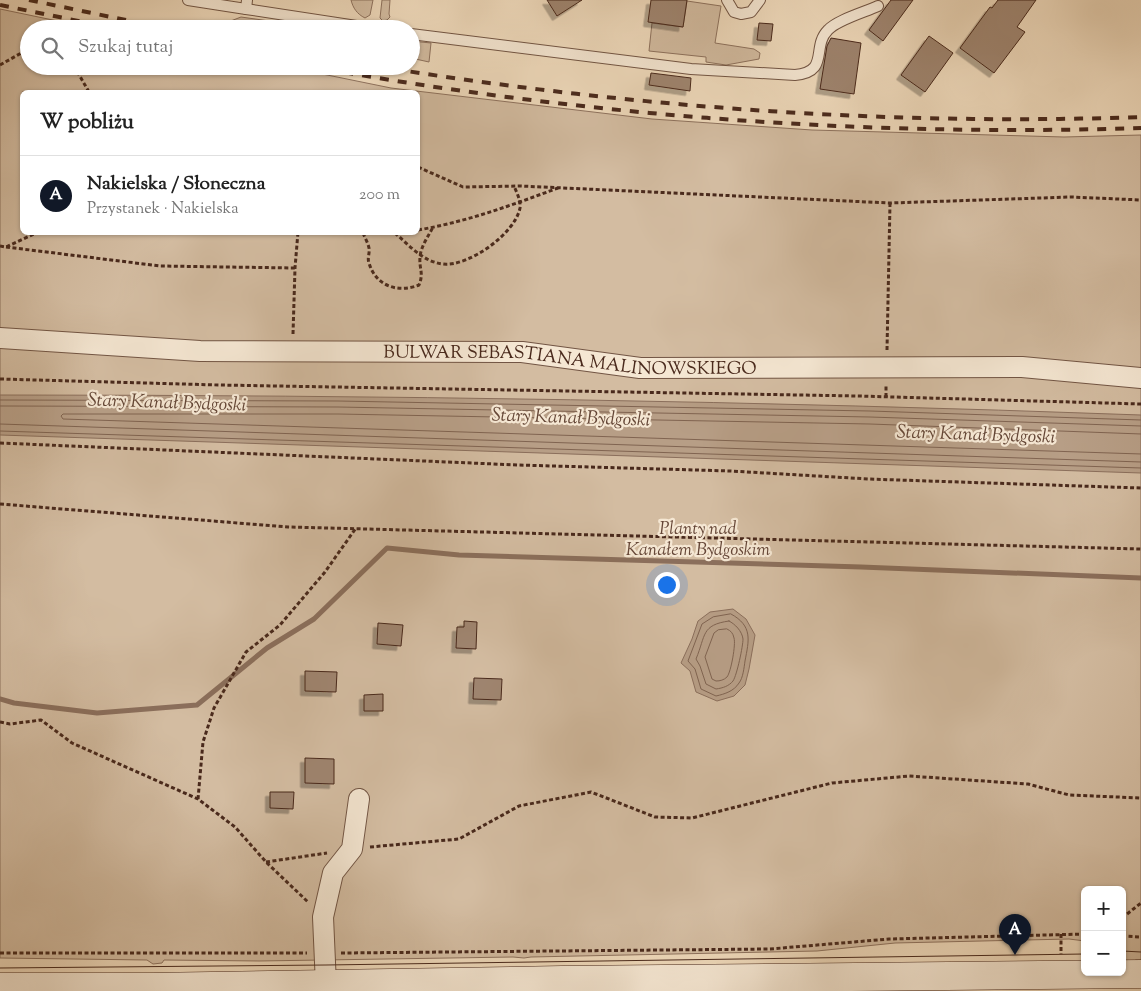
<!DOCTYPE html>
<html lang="pl">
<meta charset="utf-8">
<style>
:root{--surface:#fff;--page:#f2f2f2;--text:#222;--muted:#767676;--line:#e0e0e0;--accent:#111827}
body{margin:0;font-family:"Sorts Mill Goudy",serif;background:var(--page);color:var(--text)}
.controls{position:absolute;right:15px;bottom:15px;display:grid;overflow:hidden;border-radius:8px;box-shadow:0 1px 4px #0004}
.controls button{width:45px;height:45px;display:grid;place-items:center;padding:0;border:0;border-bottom:1px solid var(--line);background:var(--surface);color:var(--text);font:25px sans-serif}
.you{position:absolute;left:666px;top:584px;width:18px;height:18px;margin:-12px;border:4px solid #fff;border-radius:50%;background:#1a73e8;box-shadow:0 0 0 8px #1a73e833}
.badge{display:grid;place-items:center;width:32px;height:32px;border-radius:50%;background:var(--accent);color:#fff;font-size:16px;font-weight:700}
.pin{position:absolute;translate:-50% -41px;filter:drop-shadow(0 1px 2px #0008)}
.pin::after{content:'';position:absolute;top:26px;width:18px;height:15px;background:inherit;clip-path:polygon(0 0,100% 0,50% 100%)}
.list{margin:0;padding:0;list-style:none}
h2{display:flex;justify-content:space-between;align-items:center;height:65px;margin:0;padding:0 20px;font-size:21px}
h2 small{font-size:16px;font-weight:400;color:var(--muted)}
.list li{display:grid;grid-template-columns:32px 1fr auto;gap:15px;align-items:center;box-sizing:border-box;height:80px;padding:0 20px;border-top:1px solid var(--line)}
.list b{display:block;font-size:19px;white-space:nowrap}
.list p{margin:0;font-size:16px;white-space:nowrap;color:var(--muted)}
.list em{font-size:16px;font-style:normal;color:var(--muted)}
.icon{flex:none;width:28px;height:28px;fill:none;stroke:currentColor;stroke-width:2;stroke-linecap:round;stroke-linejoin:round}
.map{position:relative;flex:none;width:1141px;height:991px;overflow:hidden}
.search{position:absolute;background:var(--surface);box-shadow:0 1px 4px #0004;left:20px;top:20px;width:400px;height:55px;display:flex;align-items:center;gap:12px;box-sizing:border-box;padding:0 18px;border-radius:28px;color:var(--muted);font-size:19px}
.panel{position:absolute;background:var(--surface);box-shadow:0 1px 4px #0004;left:20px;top:90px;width:400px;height:145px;border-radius:8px}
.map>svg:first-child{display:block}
.green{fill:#d3bca1;stroke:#8e725e;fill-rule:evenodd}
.water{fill:#b79e86;stroke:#8b6f5c}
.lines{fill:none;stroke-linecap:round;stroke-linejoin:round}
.shore{stroke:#806451;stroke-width:1}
.stream{stroke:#8b6f5c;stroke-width:5}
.building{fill:#9f856f;stroke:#49291c;filter:url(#shadow)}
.lane-casing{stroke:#725544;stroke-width:12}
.street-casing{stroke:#725544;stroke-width:22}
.secondary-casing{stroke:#49291c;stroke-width:29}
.path{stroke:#49291c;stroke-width:3;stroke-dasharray:4 2.5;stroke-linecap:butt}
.lane{stroke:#f5e7d3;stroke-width:10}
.street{stroke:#f5e7d3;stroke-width:20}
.secondary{stroke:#f5e7d3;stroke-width:28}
.tram{stroke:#49291c;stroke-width:1}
.rail{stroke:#49291c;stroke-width:4;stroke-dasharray:9 9;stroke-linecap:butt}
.labels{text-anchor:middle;stroke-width:4.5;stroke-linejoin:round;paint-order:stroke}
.street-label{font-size:18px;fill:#49291c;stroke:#f5e7d3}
.park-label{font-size:18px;font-style:italic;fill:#654637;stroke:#f5e7d3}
.water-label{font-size:19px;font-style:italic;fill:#644636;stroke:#f5e7d3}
</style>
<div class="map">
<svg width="1141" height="991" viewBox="0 0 1141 991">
<defs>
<filter id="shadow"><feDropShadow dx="-4.5" dy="4.5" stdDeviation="0" flood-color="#0004"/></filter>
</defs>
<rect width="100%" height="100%" fill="#efdabc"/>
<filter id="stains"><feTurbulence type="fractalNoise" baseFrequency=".004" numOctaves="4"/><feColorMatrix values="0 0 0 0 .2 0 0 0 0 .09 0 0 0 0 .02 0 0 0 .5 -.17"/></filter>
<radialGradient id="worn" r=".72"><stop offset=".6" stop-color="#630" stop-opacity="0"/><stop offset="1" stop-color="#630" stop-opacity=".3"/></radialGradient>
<g class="green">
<path d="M351,0h22l-3,15 -5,3c-8,-4 -12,-10 -14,-18z"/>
<path d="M382,0h8l-1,14 1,3 -3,3 -4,1 -3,-3z"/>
<path d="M687,1l34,5 -6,37 39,6 6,4 -1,6 -33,6 -20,-3v-5l-57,-6 3,-28 31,4z"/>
<path d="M0,9l96,20h-67v37h254l108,22 261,31 160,11 252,7 77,-2v825h-5l-6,2 -4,-1 -4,-4v-8l3,-4h-3v-55h-37v51l-16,-2 -174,4 -78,8 -286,6 -7,1 -11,-1 -254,4 -95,-1 -2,3 -9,1 -6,-4 -147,-2zM22,92h396v140h-396z"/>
<path d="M241,17l85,12h-78l-25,-5z"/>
<path d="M411,41l20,2 -2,19 -18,-4z"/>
</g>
<g class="water">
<path d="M0,395c380,0 761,6 1141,20v58l-1141,-38z"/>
<path d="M733,609l13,10 9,16 -6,34 -4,16 -11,11 -17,5 -21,-9 -6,-21 -9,-8 11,-24 6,-18 12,-9z"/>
</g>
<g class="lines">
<g class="shore">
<path d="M0,400l338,1 532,10 271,9"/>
<path d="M0,406l338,1 532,10 271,9"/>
<path d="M0,424l1141,38"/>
<path d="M0,431l1141,37"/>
<path d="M1141,434l-271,-10 -532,-10h-275l-2,2 2,3 1078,35"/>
<path d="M731,614c22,12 18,26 14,47 -1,7 -2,17 -6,22 -5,8 -14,11 -23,13l-15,-7 -6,-20 -7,-8 14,-37 11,-7z"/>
<path d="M729,621c6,3 13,10 14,18 0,7 -6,36 -10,42 -4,5 -10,7 -17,8l-10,-5 -6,-18 -4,-7c10,-24 5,-34 33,-38z"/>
<path d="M727,629c4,2 6,4 7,9 2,6 -3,34 -7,39 -3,3 -7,4 -11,4l-4,-2 -7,-22 9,-24 4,-3z"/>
</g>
<path class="stream" d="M0,699l14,4 83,10 100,-8 70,-57 47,-29 73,-71 72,7 402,12 280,11"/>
</g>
<g class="building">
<path d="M547,0h35l-25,16z"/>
<path d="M651,0h36l-4,27 -35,-5z"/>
<path d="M891,0h22l-30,41 -14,-11z"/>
<path d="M998,0h38l-19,27 8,5 -31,41 -34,-25 30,-41 2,1z"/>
<path d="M759,23l14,1 -2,17 -14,-1z"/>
<path d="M929,36l24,17 -28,39 -24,-17z"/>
<path d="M831,38l30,5 -7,51 -34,-5 7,-43z"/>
<path d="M651,73l40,5 -1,13 -41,-6z"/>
<path d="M464,621l13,1 -1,27 -20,-1 1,-21h7z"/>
<path d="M378,623l25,2 -2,21 -24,-2z"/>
<path d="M305,671l32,1 -1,20 -31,-1z"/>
<path d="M474,678l28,1 -1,21 -28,-1z"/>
<path d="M383,694v17h-19v-16z"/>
<path d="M305,758l29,1v25l-29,-1z"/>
<path d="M270,792h24l-1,17 -23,-1z"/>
</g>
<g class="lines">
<g class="lane-casing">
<g id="lane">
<path d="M188,0l58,9 1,-9"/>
<path d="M727,0l7,12 7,2 10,-2 9,-12"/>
<path d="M246,9l130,20"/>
<path d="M411,34l280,35 104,6c35,-3 16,-28 33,-45 9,-10 37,-18 50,-24"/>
</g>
</g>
<g class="street-casing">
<g id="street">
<path id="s1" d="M0,338l200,13 322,1 118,16 382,-1 119,11"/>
<path d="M326,985l-3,-68 10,-44 19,-24 7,-50"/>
</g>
</g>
<g class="secondary-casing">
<path id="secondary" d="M0,987h150l412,-7 579,-6"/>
</g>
<g class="path">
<path d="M0,65l23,-13 6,-1"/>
<path d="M74,66l15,26"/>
<path d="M418,167l45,20 58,-1 369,17 181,-6 70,3"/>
<path d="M418,230c48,-8 94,-25 140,-42"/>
<path d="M350,232h49"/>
<path d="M363,233c2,5 5,10 6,15 1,5 -2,10 0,15 7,24 30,30 50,22 5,-12 0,-16 1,-28 1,-11 8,-20 13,-30"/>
<path d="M395,233c14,12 28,29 48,31 25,3 72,-30 77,-56 1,-7 -3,-15 -6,-22"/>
<path d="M0,246l6,1 32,-15"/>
<path d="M6,247l154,19 135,2"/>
<path d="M293,334l2,-66 3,-36"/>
<path d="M887,350l3,-147"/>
<path d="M0,379l219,6 639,11 283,8"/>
<path d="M886,397v-13"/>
<path d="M0,443l518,22 213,6 137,8 273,9"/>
<path d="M0,504l288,23 853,22"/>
<path d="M0,722l10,2 31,-4 31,23 126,56 37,28 31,35 42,40"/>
<path d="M198,799l5,-57 11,-34 32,-56 34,-27 45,-53 31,-44"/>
<path d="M370,847l89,-8 60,-33 72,-14 64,25 37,1 140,-35 77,-7 119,8 41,11 72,3"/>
<path d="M266,862l61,-9"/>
<path d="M1122,918l19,-15"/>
<path d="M1061,934v20"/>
<path d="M1122,936l19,1"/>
<path d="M0,953h307"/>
<path d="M341,953l429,-4 119,-10 196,-5"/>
</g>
<use href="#lane" class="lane"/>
<use href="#street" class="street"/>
<use href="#secondary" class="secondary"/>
<g class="tram">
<path d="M1122,951l19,1"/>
<path d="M0,968l326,-3 759,-11"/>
</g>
<g class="rail">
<path d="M29,0l140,29"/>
<path d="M0,5l118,24"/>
<path d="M309,66c273,50 555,71 832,62"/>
<path d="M375,66c253,41 510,60 766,51"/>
</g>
</g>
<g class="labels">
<g class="street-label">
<text dy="6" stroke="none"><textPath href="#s1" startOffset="571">BULWAR SEBASTIANA MALINOWSKIEGO</textPath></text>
</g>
<g class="park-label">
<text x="698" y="534">Planty nad<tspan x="698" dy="21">Kanałem Bydgoskim</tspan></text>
</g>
<g class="water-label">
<text transform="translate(167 401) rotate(2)" y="7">Stary Kanał Bydgoski</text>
<text transform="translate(571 416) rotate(2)" y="7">Stary Kanał Bydgoski</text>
<text transform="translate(976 433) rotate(2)" y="7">Stary Kanał Bydgoski</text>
</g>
</g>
<rect width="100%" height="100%" filter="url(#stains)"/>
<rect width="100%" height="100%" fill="url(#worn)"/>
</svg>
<div class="controls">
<button>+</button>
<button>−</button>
</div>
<div class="you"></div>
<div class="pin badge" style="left:1015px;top:955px">A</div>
<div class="search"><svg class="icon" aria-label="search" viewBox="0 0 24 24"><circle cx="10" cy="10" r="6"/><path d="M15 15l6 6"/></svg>Szukaj tutaj</div>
<section class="panel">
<h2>W pobliżu<small></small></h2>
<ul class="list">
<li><span class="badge">A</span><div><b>Nakielska / Słoneczna</b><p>Przystanek · Nakielska</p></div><em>200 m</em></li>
</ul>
</section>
</div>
